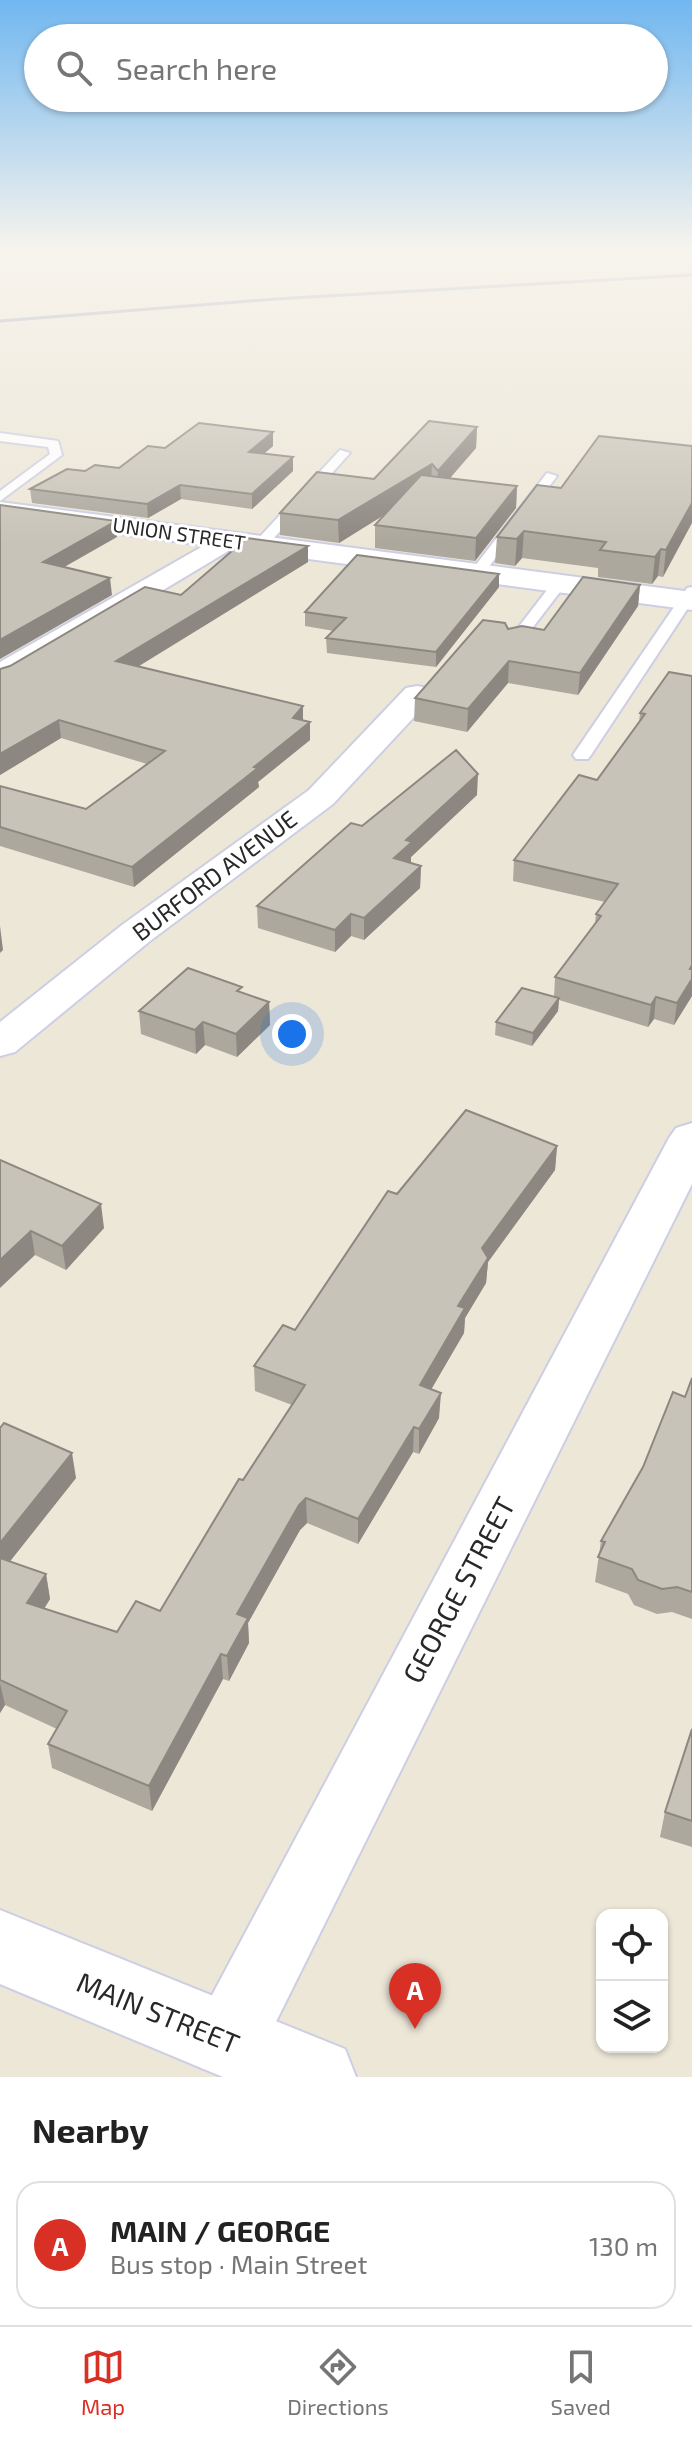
<!DOCTYPE html>
<meta charset="utf-8">
<style>
:root{--surface:#fff;--page:#f2f2f2;--text:#222;--muted:#767676;--line:#e0e0e0;--accent:#d93025}
body{margin:0;font-family:"Exo 2",sans-serif;background:var(--page);color:var(--text)}
.controls{position:absolute;right:24px;bottom:24px;display:grid;overflow:hidden;border-radius:16px;box-shadow:0 2px 6px #0004}
.controls button{width:72px;height:72px;display:grid;place-items:center;padding:0;border:0;border-bottom:2px solid var(--line);background:var(--surface);color:var(--text);font:40px sans-serif}
.you{position:absolute;left:292px;top:1034px;width:28px;height:28px;margin:-20px;border:6px solid #fff;border-radius:50%;background:#1a73e8;box-shadow:0 0 0 12px #1a73e833}
.badge{display:grid;place-items:center;width:52px;height:52px;border-radius:50%;background:var(--accent);color:#fff;font-size:26px;font-weight:700}
.pin{position:absolute;translate:-50% -66px;filter:drop-shadow(0 2px 4px #0008)}
.pin::after{content:'';position:absolute;top:42px;width:28px;height:24px;background:inherit;clip-path:polygon(0 0,100% 0,50% 100%)}
.list{margin:0;padding:0;list-style:none}
h2{display:flex;justify-content:space-between;align-items:center;height:104px;margin:0;padding:0 32px;font-size:34px}
h2 small{font-size:26px;font-weight:400;color:var(--muted)}
.list li{display:grid;grid-template-columns:52px 1fr auto;gap:24px;align-items:center;box-sizing:border-box;height:128px;margin:0 16px 16px;padding:0 16px;border:2px solid var(--line);border-radius:24px}
.list b{display:block;font-size:30px;white-space:nowrap}
.list p{margin:0;font-size:26px;white-space:nowrap;color:var(--muted)}
.list em{font-size:26px;font-style:normal;color:var(--muted)}
.icon{flex:none;width:44px;height:44px;fill:none;stroke:currentColor;stroke-width:2;stroke-linecap:round;stroke-linejoin:round}
.map{position:relative;flex:none;width:692px;height:2077px;overflow:hidden}
.search{position:absolute;background:var(--surface);box-shadow:0 2px 6px #0004;left:24px;right:24px;top:24px;height:88px;display:flex;align-items:center;gap:20px;box-sizing:border-box;padding:0 28px;border-radius:44px;color:var(--muted);font-size:30px}
.sheet{height:248px;background:var(--surface)}
nav{display:flex;justify-content:space-around;align-items:center;box-sizing:border-box;height:112px;border-top:2px solid var(--line);background:var(--surface);font-size:22px;color:var(--muted)}
nav a{display:grid;justify-items:center;gap:4px}
nav .on{color:var(--accent)}
.map>svg:first-child{display:block}
.lines{fill:none;stroke-linecap:round;stroke-linejoin:round}
.service-casing{stroke:#cdcee4;stroke-width:4}
.minor-casing{stroke:#cdcee4;stroke-width:4}
.tertiary-casing{stroke:#cdcee4;stroke-width:4}
.secondary-casing{stroke:#cdcee4;stroke-width:4}
.service{fill:#fff;fill-rule:evenodd}
.minor{fill:#fff;fill-rule:evenodd}
.tertiary{fill:#fff;fill-rule:evenodd}
.secondary{fill:#fff;fill-rule:evenodd}
.rail{stroke:#9a9bb5;stroke-width:3}
.wall{fill:#aca89e}
.shaded-wall{fill:#8c8881}
.building{fill:#c8c3b8;stroke:#8c8881;stroke-width:2}
.labels{text-anchor:middle;stroke-width:6;stroke-linejoin:round;paint-order:stroke}
.far-street-label{font-size:20px;fill:#282828;stroke:#fff}
.street-label{font-size:24px;fill:#282828;stroke:#fff}
.near-street-label{font-size:28px;fill:#282828;stroke:#fff}
</style>
<div class="map">
<svg width="692" height="2077" viewBox="0 0 692 2077">
<rect width="100%" height="100%" fill="#ede7d8"/>
<g class="lines">
<g class="service-casing">
<g id="service">
<path d="M0,433l58,8 4,14 -62,46v-10l50,-37 -2,-7 -48,-6z"/>
<path d="M340,450l10,3 -85,95h-10v-6z"/>
<path d="M547,473l10,3 -75,100h-10v-6z"/>
<path d="M554,581l12,3 -49,64h-10v-6z"/>
<path d="M692,587v15l-101,153 -3,4h-12l-3,-4 114,-167z"/>
</g>
</g>
<g class="minor-casing">
<g id="minor">
<path d="M226,533l13,8 -4,6 -224,134 -11,3v-22z"/>
<path d="M417,686l11,2 5,7 -5,7 -95,102 -183,137 -135,111 -15,4v-34l122,-97 187,-135 97,-102z"/>
<path d="M692,1123v61l-439,884 -21,9 -31,-9 -11,-26 11,-26 468,-878 7,-10z"/>
</g>
</g>
<g class="tertiary-casing">
<path id="tertiary" d="M0,1910l345,139 11,28h-133l-223,-93z"/>
</g>
<g class="secondary-casing">
<path id="secondary" d="M0,502l692,90v18l-692,-92z"/>
</g>
<use href="#service" class="service"/>
<use href="#minor" class="minor"/>
<use href="#tertiary" class="tertiary"/>
<use href="#secondary" class="secondary"/>
<path class="rail" d="M0,321l275,-22 417,-24"/>
</g>
<g class="wall">
<path d="M477,427l-1,21 -26,30 67,8 -1,22 -41,53 -100,-13v-23l10,-11 -46,29 -59,-8v-22l94,-34z"/>
<path d="M273,432v14l-9,8 29,17 -41,38 -71,-10 -33,19 -116,-15 -2,-14 55,-18 34,-3 46,-20z"/>
<path d="M692,446l-29,131 -5,-1 -6,8 -54,-7v-9l-76,-10 -7,8 -20,-3 2,-26z"/>
<path d="M308,562l-170,104 165,40v14l7,2v18l-52,42 1,5 -125,100 -134,-41v-60l86,23 61,-45 -86,-26 -61,37v-106l10,-3 171,-71z"/>
<path d="M499,574v13l-63,80 -109,-14 -1,-15 8,-7 -29,-5v-14z"/>
<path d="M640,585l-2,21 -60,89 -70,-12 -41,49 -53,-11 1,-23 93,-69 36,1z"/>
<path d="M692,676v320l-18,29 -20,-6 -6,8 -89,-27 -1,11 -26,35 -37,-11 1,-13 58,-25 1,-20 40,-54 1,-9 9,-12 -92,-21 1,-21 83,-80 42,-57 1,-10z"/>
<path d="M477,795l-66,62v6l10,3 -1,22 -56,52 -13,-4 -16,16 -77,-24 -1,-22 105,-80z"/>
<path d="M242,993l27,9 1,23 -33,32 -32,-12 -9,9 -55,-20 -2,-23z"/>
<path d="M557,1146l-2,24 -67,92 -2,21 -21,35 -1,15 -33,57 8,28 -20,36 -6,-2 -55,92 -51,-21 -7,7 -52,93 1,20 -20,38 -6,-2 -71,132 -100,-43 -4,-24 9,-15 -52,-24 -5,8v-285l76,50 -66,83 36,13 4,25 -6,10 73,23 43,-21 132,-206 -37,-14 -1,-25 41,-36 102,-136z"/>
<path d="M0,1160l104,68 -38,42 -31,-15z"/>
<path d="M692,1378v241l-20,-7 -15,2 -23,-9 -6,-11 -33,-12 6,-41 84,-144z"/>
<path d="M692,1729v118l-32,-10 5,-25z"/>
</g>
<g class="shaded-wall">
<path d="M477,427l-1,21 -39,45 1,-22z"/>
<path d="M273,432v14l-24,20v-14z"/>
<path d="M293,457v14l-41,38v-15z"/>
<path d="M432,464l-1,22 -92,57 -1,-23z"/>
<path d="M180,485l1,14 -33,19 -1,-14z"/>
<path d="M517,486l-1,22 -41,53 1,-23z"/>
<path d="M692,503v20l-29,54 3,-27z"/>
<path d="M116,521l1,16 -72,41 -2,-16z"/>
<path d="M524,531l-2,27 -7,8 2,-27z"/>
<path d="M308,546v16l-190,117 -2,-18z"/>
<path d="M661,549l-3,27 -6,8 3,-27z"/>
<path d="M499,574v13l-63,80v-15z"/>
<path d="M110,578l2,17 -112,64v-19z"/>
<path d="M640,585l-2,21 -60,89 2,-22z"/>
<path d="M509,661l-1,22 -41,49 1,-23z"/>
<path d="M303,706v18l7,-2v18l-52,42 1,5 -125,100 -2,-20 122,-100z"/>
<path d="M59,720l2,18 -61,37v-21z"/>
<path d="M478,774l-1,21 -66,62v6l-17,-5 12,-18z"/>
<path d="M421,866l-1,22 -56,52v-22z"/>
<path d="M351,914v22l-16,16v-22z"/>
<path d="M0,926l3,24 -3,3z"/>
<path d="M692,965v31l-18,29 3,-22z"/>
<path d="M656,997l-2,22 -6,8 3,-22z"/>
<path d="M559,998l-1,13 -26,35 1,-13z"/>
<path d="M269,1002l1,23 -33,32 -1,-23z"/>
<path d="M203,1022l2,23 -9,9 -1,-24z"/>
<path d="M557,1146l-2,24 -67,92 -2,21 -21,35 -1,15 -45,77 1,-25 38,-79 24,-58z"/>
<path d="M101,1204l3,24 -38,42 -4,-24z"/>
<path d="M31,1231l4,24 -35,33v-28z"/>
<path d="M441,1393l-2,25 -20,36v-25z"/>
<path d="M414,1427l-1,25 -55,92v-25z"/>
<path d="M72,1453l4,25 -76,96v-31z"/>
<path d="M306,1498l1,25 -7,7 -52,93 1,20 -20,38 -2,-25 10,-42 62,-109z"/>
<path d="M46,1574l4,25 -18,29 -5,-25z"/>
<path d="M221,1654l2,25 -71,132 -3,-25z"/>
<path d="M0,1683l5,22 -5,8z"/>
</g>
<g class="building">
<path d="M429,421l48,6 -39,44 -6,-7 -94,56 -58,-7 37,-41 57,7z"/>
<path d="M199,423l74,9 -24,20 44,5 -41,37 -72,-9 -33,19 -117,-15 37,-20 18,2 10,-6 24,3 29,-22 17,2z"/>
<path d="M599,436l93,10v57l-26,47 -5,-1 -6,8 -55,-7 6,-8 -82,-11 -7,8 -20,-2 40,-52 24,3z"/>
<path d="M421,475l96,11 -41,52 -101,-13z"/>
<path d="M0,505l116,16 -73,41 67,16 -110,62z"/>
<path d="M247,538l61,8 -192,115 187,45 -10,12 17,4 -56,45 4,1 -126,99 -132,-40v-41l86,23 79,-58 -106,-31 -59,34v-85l10,-3 135,-79 36,8z"/>
<path d="M357,555l142,19 -63,78 -110,-14 20,-20 -41,-6z"/>
<path d="M583,577l57,8 -60,88 -71,-12 -41,48 -53,-11 68,-78 22,3 3,6 14,-3 22,4z"/>
<path d="M669,672l23,4v289l-2,4h2v10l-15,24 -21,-6 -5,8 -96,-28 46,-61 -5,-2 22,-30 -104,-24 65,-85 18,5 48,-66 -5,-1z"/>
<path d="M456,750l22,24 -72,66 6,2 -18,16 27,8 -57,52 -13,-4 -16,16 -78,-24 94,-83 11,3z"/>
<path d="M188,968l54,19 -5,4 32,11 -33,32 -33,-12 -8,8 -56,-19z"/>
<path d="M522,988l37,10 -26,35 -37,-11z"/>
<path d="M466,1110l91,36 -75,102 6,10 -30,48 7,2 -45,77 21,8 -22,36 -5,-2 -56,92 -52,-21 -7,7 -62,109 11,4 -21,38 -6,-2 -72,132 -101,-42 19,-33 -67,-31v-122l46,16 -19,29 90,29 19,-31 24,10 79,-132 4,1 62,-95 -51,-19 29,-41 12,5 93,-139 9,3z"/>
<path d="M0,1160l101,44 -39,42 -31,-15 -31,29z"/>
<path d="M692,1378v214l-15,-5 -15,2 -24,-9 -6,-11 -34,-12 7,-15 -4,-1 42,-74 30,-75 12,5z"/>
<path d="M4,1423l68,30 -72,90v-115z"/>
<path d="M692,1729v92l-27,-9z"/>
</g>
<linearGradient id="sky" x2="0" y2="1"><stop stop-color="#71b7f0"/><stop offset="0.46" stop-color="#f7f4ed"/><stop offset="1" stop-color="#f7f4ed" stop-opacity="0"/></linearGradient>
<rect width="692" height="542" fill="url(#sky)"/>
<g class="labels">
<g class="far-street-label">
<text transform="translate(179 534) rotate(8)" y="7">UNION STREET</text>
</g>
<g class="street-label">
<text transform="translate(215 876) rotate(-37)" y="8">BURFORD AVENUE</text>
</g>
<g class="near-street-label">
<text transform="translate(459 1590) rotate(-62)" y="10">GEORGE STREET</text>
<text transform="translate(158 2013) rotate(22)" y="10">MAIN STREET</text>
</g>
</g>
</svg>
<div class="controls">
<button><svg class="icon" aria-label="locate" viewBox="0 0 24 24"><circle cx="12" cy="12" r="6"/><path d="M12 2v4M12 18v4M2 12h4M18 12h4"/></svg></button>
<button><svg class="icon" aria-label="layers" viewBox="0 0 24 24"><path d="M12 4l9 5-9 5-9-5zM3 14l9 5 9-5"/></svg></button>
</div>
<div class="you"></div>
<div class="pin badge" style="left:415px;top:2029px">A</div>
<div class="search"><svg class="icon" aria-label="search" viewBox="0 0 24 24"><circle cx="10" cy="10" r="6"/><path d="M15 15l6 6"/></svg>Search here</div>
</div>
<section class="sheet">
<h2>Nearby<small></small></h2>
<ul class="list">
<li><span class="badge">A</span><div><b>MAIN / GEORGE</b><p>Bus stop · Main Street</p></div><em>130 m</em></li>
</ul>
</section>
<nav>
<a class="on"><svg class="icon" aria-label="map" viewBox="0 0 24 24"><path d="M3 6l6-2 6 2 6-2v14l-6 2-6-2-6 2zM9 4v14M15 6v14"/></svg>Map</a>
<a><svg class="icon" aria-label="directions" viewBox="0 0 24 24"><path d="M12 3l9 9-9 9-9-9zM9 14v-3h6M13 9l2 2-2 2"/></svg>Directions</a>
<a><svg class="icon" aria-label="saved" viewBox="0 0 24 24"><path d="M7 4h10v16l-5-4-5 4z"/></svg>Saved</a>
</nav>
